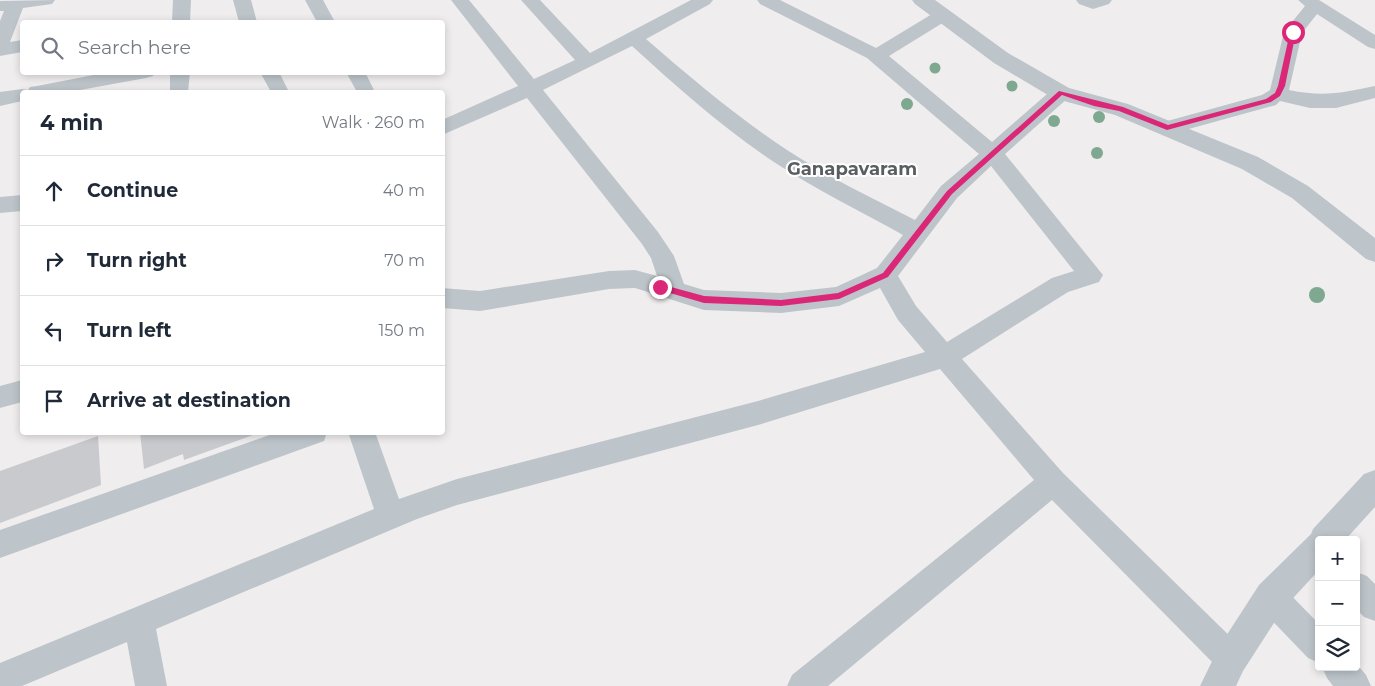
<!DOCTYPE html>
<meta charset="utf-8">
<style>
:root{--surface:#fff;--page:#f2f2f3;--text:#1f2937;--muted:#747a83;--line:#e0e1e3}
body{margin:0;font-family:Montserrat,sans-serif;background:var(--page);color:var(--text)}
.controls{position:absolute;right:15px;bottom:15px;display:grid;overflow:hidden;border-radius:5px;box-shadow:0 2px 8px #0003}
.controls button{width:45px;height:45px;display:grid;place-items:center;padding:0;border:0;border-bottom:1px solid var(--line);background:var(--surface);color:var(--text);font:25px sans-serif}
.stop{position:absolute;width:15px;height:15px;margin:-11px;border:4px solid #db2777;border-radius:50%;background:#fff}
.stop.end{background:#db2777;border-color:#fff;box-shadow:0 1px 5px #0008}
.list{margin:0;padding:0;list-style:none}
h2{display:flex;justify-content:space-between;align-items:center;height:65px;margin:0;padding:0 20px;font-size:21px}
h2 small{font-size:16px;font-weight:400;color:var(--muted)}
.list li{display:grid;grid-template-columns:32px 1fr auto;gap:15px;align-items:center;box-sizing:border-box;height:70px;padding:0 20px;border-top:1px solid var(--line)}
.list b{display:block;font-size:19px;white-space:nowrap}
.list em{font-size:16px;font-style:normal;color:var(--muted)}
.icon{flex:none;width:28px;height:28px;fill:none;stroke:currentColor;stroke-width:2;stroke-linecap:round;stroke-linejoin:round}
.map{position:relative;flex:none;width:1375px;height:686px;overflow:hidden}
.search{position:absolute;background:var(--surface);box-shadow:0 2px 8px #0003;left:20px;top:20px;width:425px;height:55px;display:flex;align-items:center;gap:12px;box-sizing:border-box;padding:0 18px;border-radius:5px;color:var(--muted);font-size:19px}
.panel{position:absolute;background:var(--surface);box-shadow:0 2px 8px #0003;left:20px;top:90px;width:425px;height:345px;border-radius:5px}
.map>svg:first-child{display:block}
.building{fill:#c8cace}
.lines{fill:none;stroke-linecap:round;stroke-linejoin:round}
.minor{fill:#bdc5cb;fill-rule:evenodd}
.tertiary{fill:#bdc5cb;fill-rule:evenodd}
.tree{fill:#7fa890}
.route{fill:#db2777}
.labels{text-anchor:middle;stroke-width:4;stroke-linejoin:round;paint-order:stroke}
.quarter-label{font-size:18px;font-weight:bold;fill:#5b5e61;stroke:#fff}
</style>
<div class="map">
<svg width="1375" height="686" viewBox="0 0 1375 686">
<rect width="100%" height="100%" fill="#f0edee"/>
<g class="building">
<path d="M140,432h112l1,3 -69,25 -1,-6 -39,15z"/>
<path d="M98,436l3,49 -101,38v-52z"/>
</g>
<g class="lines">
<g class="minor">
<path d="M55,0l-3,4 -29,4 -13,34 12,-2v12l-22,4v-35l4,-10h-4v-10z"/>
<path d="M173,0h18l-1,22h-18z"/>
<path d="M233,0h18l6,22h-18z"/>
<path d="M305,0h18l12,22h-18z"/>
<path d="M451,0h18l65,79 41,-19 -54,-60h19l50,53 101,-53h22l-3,4 -64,35c45,39 91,78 141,111 41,27 85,48 128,70l26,-34 38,-32 -112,-96 -107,-54 -3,-4h23l96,48 61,-37 6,-1 6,1 3,4 -3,4 -60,37 103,86 62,-54 7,-1 7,1 3,5 -3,5 -63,56 98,121 -4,7 -31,10 -106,67 101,114 179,175 5,11 -5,11 -11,5 -11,-5 -168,-170 -224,186h-41l5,-11 242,-195 -94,-111 -182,56 -301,80 -40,14 -261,110 11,57h-32l-8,-44 -105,44h-22v-23l374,-154 -26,-77h27l24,67 58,-20 301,-78 167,-49 -27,-32 -18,-32 -41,18 -58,7 -77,-3 -69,-22 -26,1 -129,22 -38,-3v-20l38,3 129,-20 26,-1 22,6 -6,-18 -9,-14 -115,-146 -85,37v-15l76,-34zM632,46c45,41 91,82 142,116 41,27 86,49 129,73l-26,33 -41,19 -55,6 -77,-3 -20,-6 -10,-28 -16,-24 -115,-142zM991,166l83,105 -22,7 -105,64 -31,-36 -18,-30 59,-78z"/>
<path d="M1076,0h36l-3,4 -16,5 -14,-5z"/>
<path d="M1298,0h21l56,35v14l-7,-2 -51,-33 -15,19 -13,57c34,7 53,3 86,-4v12l-39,10h-26l-30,-7 -4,4 -109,30 -7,-2 -3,-5 3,-5 102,-28 8,-5 14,-58 21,-26z"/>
<path d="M109,72h46l-2,4 -7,2 -77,14h-47v9l-22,5v-14l22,-3 6,1 2,-3 7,-1z"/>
<path d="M170,72h20l-2,20h-18z"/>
<path d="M260,72h19l10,20h-18z"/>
<path d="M346,72h19l10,20h-18z"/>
<path d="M22,195v16l-22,2v-16z"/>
<path d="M22,380v22l-22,6v-22z"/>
<path d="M278,432h49l-3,9 -324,117v-28z"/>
<path d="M1356,572l11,4 8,8v37l-11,-4 -8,-8z"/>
<path d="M1271,582l11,4 37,38v39l-11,-5 -48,-50 -4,-11 4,-11z"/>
<path d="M1356,663l10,12 5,11h-38l-6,-8 -5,-11h34z"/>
</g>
<g class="tertiary">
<path d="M912,0h23l73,53 61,35 59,16 130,53 50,29 67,52v24l-9,-3 -74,-61 -50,-29 -127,-54 -62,-17 -59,-35 -79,-59z"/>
<path d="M1375,470v37l-30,33h-26v30l-36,39 -40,62 -7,15h-36l19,-39 40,-62 52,-51 2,-5 51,-55z"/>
</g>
</g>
<g class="tree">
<circle cx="935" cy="68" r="5.5"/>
<circle cx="1012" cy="86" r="5.5"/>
<circle cx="907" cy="104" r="6"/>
<circle cx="1099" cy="117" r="6"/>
<circle cx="1054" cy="121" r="6"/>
<circle cx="1097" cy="153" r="6"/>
<circle cx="1317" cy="295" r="8"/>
</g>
<path class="route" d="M1293,30l3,2 -11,54 -5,10 -9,6 -104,28 -48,-19 -25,-5 -32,-11 -110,99 -64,83 -49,22 -58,7 -77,-3 -44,-13 -4,-3 4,-3 44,12 77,4 57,-7 45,-20 64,-82 112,-100 64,16 45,18 98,-26 9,-6 3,-7 12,-54z"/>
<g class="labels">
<g class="quarter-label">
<text x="852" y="175">Ganapavaram</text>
</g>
</g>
</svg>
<div class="controls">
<button>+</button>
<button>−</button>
<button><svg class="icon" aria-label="layers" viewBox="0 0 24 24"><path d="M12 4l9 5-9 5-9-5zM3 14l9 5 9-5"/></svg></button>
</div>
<div class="stop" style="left:1293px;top:32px"></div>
<div class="stop end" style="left:660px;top:287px"></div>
<div class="search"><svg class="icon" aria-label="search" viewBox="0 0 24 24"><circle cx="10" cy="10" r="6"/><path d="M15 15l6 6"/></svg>Search here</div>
<section class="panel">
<h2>4 min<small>Walk · 260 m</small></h2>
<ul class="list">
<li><svg class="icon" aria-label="ahead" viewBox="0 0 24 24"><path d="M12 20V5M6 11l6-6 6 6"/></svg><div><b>Continue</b></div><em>40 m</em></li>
<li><svg class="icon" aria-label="right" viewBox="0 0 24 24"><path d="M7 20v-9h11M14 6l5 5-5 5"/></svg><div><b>Turn right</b></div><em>70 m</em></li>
<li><svg class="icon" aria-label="left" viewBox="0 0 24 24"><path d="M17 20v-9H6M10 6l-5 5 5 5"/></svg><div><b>Turn left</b></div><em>150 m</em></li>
<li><svg class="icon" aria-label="arrive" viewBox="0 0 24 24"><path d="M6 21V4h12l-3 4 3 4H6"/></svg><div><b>Arrive at destination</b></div></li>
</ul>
</section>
</div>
